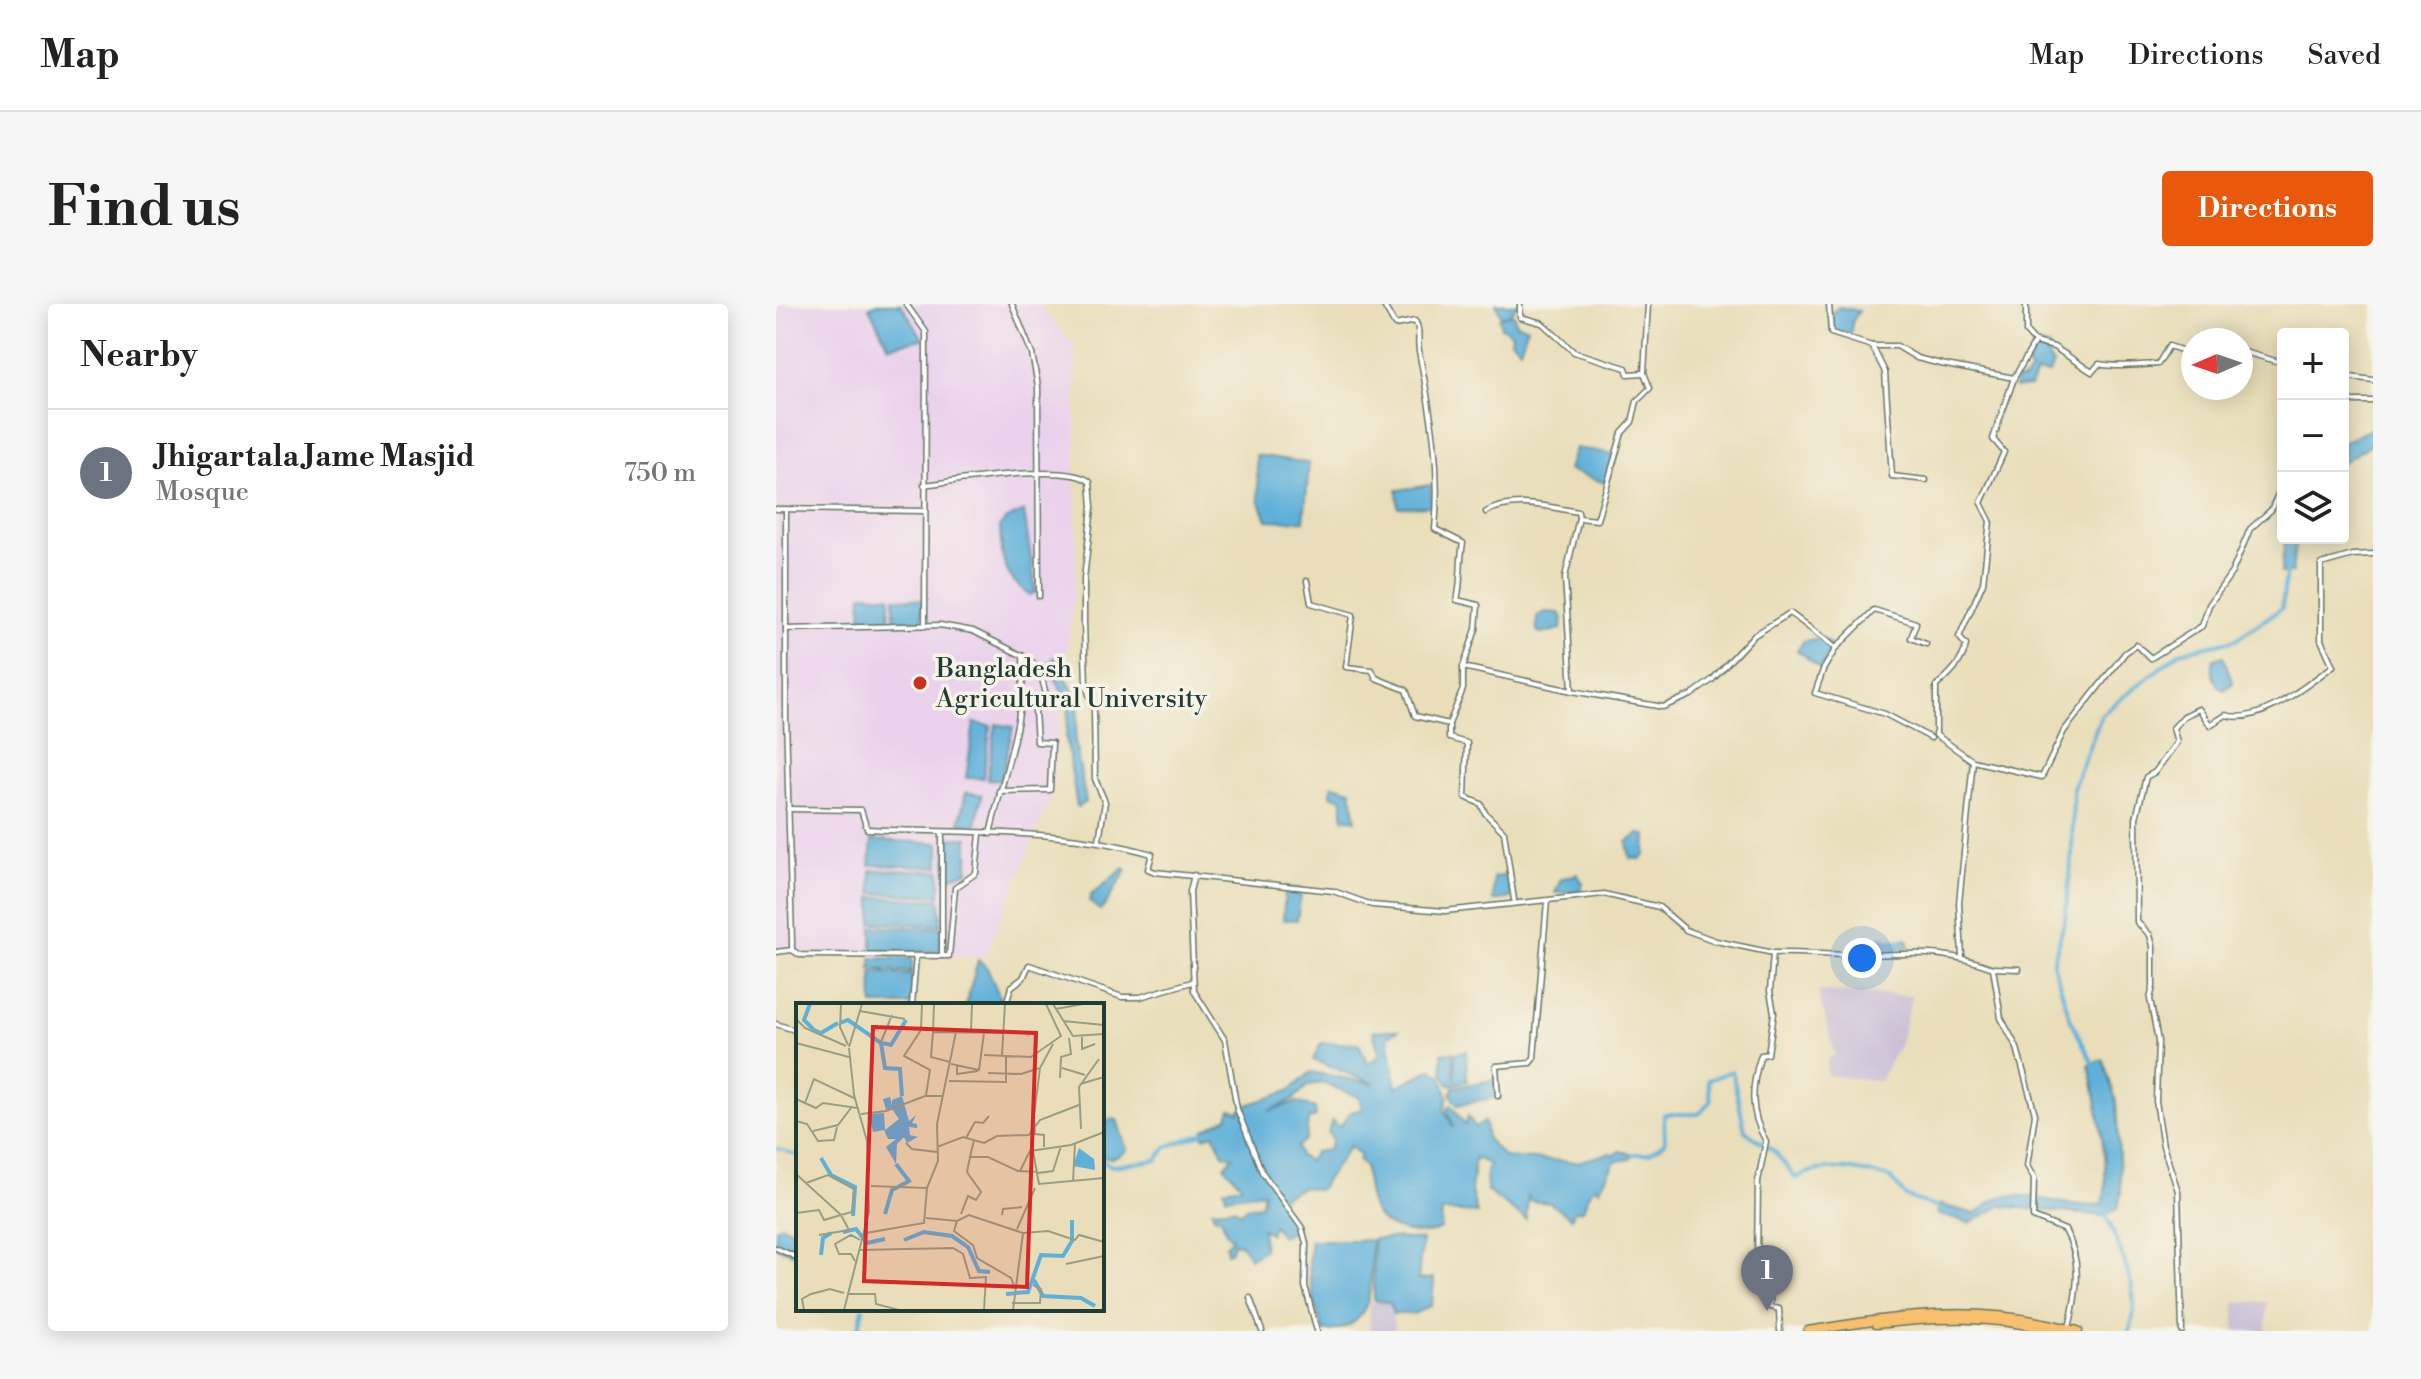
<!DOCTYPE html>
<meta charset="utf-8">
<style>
:root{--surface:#fff;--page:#f6f6f6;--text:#222;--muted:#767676;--line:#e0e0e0;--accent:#ea580c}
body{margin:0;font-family:"Libre Bodoni",serif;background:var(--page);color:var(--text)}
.controls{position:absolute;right:24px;top:24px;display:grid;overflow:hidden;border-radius:8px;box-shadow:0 4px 20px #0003}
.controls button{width:72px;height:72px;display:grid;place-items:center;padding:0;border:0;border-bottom:2px solid var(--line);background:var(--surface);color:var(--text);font:40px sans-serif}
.compass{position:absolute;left:1405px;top:24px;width:72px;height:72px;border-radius:50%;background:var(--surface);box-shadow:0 4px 20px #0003;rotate:268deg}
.you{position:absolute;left:1086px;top:654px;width:28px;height:28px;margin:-20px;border:6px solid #fff;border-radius:50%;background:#1a73e8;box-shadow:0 0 0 12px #1a73e833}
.badge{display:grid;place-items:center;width:52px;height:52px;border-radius:50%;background:var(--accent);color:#fff;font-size:26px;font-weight:700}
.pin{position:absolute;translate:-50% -66px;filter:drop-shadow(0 2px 4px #0008)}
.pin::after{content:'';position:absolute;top:42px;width:28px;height:24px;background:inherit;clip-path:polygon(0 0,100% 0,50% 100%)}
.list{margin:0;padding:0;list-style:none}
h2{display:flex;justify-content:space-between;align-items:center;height:104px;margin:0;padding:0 32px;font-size:34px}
h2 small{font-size:26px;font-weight:400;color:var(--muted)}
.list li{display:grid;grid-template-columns:52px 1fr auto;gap:24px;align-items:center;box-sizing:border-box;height:128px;padding:0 32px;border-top:2px solid var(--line)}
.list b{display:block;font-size:30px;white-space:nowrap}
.list p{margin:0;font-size:26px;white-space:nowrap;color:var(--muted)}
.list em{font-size:26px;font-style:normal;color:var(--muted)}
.icon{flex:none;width:44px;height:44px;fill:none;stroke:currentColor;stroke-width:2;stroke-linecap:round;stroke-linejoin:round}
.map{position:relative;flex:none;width:1597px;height:1027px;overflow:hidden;border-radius:8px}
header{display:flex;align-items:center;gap:48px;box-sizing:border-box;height:112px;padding:0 40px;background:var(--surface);border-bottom:2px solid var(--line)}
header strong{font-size:38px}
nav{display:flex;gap:44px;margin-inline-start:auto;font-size:28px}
.intro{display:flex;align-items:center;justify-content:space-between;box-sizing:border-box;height:192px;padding:0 48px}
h1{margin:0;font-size:56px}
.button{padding:20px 36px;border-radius:8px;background:var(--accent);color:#fff;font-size:28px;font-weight:700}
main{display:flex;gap:48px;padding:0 48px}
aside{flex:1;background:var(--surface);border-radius:8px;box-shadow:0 4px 20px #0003}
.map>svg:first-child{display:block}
.built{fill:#ead1ec}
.industrial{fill:#cabfd6}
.water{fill:#5fb0d9;stroke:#3f7686;stroke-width:2;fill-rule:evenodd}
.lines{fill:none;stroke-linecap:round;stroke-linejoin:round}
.stream{stroke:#5fb0d9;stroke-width:2}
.canal{stroke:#5fb0d9;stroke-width:4}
.minor-casing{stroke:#667563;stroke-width:7}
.highway-casing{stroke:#667563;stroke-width:11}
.minor{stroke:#fff;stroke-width:4}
.highway{stroke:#f8bf6c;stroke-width:8}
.poi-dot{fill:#c8321e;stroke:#f7f3e8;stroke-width:3}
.labels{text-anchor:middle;stroke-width:7;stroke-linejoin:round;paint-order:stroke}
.poi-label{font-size:26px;fill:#1f3d34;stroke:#f7f3e8;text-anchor:start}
.inset-river{fill:none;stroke:#5fb0d9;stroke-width:4}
.inset-road{fill:none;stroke:#989e84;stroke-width:2}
.view{fill:#d62828;fill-opacity:0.15;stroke:#d62828;stroke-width:4}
.inset-edge{fill:none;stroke:#1f3d34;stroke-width:4}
</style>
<header>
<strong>Map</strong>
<nav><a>Map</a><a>Directions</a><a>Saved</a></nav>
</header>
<div class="intro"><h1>Find us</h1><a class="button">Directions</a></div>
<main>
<aside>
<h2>Nearby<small></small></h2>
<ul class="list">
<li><span class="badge" style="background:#6b7280">1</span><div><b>Jhigartala Jame Masjid</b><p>Mosque</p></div><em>750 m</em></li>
</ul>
</aside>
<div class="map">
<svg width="1597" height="1027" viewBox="0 0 1597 1027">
<rect width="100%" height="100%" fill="#f7f3e8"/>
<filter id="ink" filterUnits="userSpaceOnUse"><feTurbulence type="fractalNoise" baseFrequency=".0125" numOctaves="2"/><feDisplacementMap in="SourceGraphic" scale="16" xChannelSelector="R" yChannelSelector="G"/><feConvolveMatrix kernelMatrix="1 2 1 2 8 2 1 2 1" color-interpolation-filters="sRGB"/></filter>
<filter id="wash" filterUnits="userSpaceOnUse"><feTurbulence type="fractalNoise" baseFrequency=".006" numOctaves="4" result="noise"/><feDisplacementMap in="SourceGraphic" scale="32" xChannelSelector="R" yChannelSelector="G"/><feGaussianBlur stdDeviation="1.8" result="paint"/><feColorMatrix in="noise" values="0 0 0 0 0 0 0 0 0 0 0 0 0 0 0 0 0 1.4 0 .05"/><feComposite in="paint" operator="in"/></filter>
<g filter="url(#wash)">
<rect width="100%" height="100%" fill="#e9deb9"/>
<path class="built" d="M0,0h262l37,43 1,224 -24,223 -67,163 -209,-5z"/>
<g class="industrial">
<path d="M1042,687l94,5 -13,50 -19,35 -54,-6 2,-17 7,-2z"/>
<path d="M593,998l21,1 5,28h-25z"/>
<path d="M1459,998h32l-1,29h-31z"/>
</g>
<g class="water">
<path d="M101,0h24l22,35 -34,7 -20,-38z"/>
<path d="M720,0h23l-10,11h5l2,9 12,3 -8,22 -9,-9 1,-7 -11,-6 -2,-9 10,-3 -8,1z"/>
<path d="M1063,3l20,4 -7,11 -1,12 -19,-2 -1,-19z"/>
<path d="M1260,40l13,3 -1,11 5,6 -4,10 -13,-1 -6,14 -15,1v-7l10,-2 6,-8 -5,-5z"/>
<path d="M1597,124v15l-30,19v-20z"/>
<path d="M799,144l40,6 -7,25 -6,3 -34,-12z"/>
<path d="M480,151l53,8 -5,58 -37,-1 -8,-21z"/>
<path d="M655,181v21l-33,1 -1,-17z"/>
<path d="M248,207l12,81 -6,3c-29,-20 -28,-36 -30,-69l5,-6z"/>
<path d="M1509,234h11l-4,35h-11z"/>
<path d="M86,290l28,2 -1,23 -28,-2z"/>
<path d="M118,294l28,2v23l-28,-2z"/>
<path d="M768,308l15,1 4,5 -2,11 -19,5 -5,-3v-14z"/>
<path d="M1046,334l12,9 -14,21 -23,-18 7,-9z"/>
<path d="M280,352l23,48 -4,37 11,61 -9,5 -11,-70 3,-31 -12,-25 -12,-13z"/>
<path d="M1447,352l10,27 -9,7c-11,-4 -13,-20 -10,-31z"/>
<path d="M198,419l17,3 -8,52h-17z"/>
<path d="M220,420l17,3 -12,54 -14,-2z"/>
<path d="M557,481l18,5 5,30 -13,-2v-19l-13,-4z"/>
<path d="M190,488l16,3 -6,29 -17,-1z"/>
<path d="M863,530l7,1 -1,20 -5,4 -10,-1 -3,-16z"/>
<path d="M170,534h22v33l-22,8z"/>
<path d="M96,536l67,3v24l-69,-2z"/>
<path d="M348,564l3,2 -24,38 -3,2 -11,-9 2,-6z"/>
<path d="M95,566l69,1v25l-68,-3z"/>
<path d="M801,570l6,9 -3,9 -25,1 6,-14z"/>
<path d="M728,572l6,3 1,19 -18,3 1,-24z"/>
<path d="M509,583l17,2 -5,31h-14z"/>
<path d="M96,593l68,3 1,25 -69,-2z"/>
<path d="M96,623l69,1 -1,24 -68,-2z"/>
<path d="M1109,633l1,4 21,-2 2,8 -20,3 -3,-8 -1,9 -18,2 -1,-14z"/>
<path d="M95,654h41v14l-41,-3z"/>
<path d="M202,656l9,7 16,38h-37z"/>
<path d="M96,668l40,3 -1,30h-38z"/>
<path d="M622,726l-10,7 8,50 36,-18 9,7 7,21 -4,13 10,18 -7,-18 4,-5 14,20 3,-9 7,11 10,-5 2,17 17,18 73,5 33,-9 5,2 4,-4 14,3 -3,5 -15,2 -16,29 -3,-4 -7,7 -6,17 -8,1 -4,7 -21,-15 -19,-2 -3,-5 -2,24 -39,-29 -1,-20 4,-6 -15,-8 -4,34 6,22 -35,-2 -1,18c-20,10 -58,2 -68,-20 -6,-12 -6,-31 -9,-44l-6,-5 3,-5 -11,-9 -31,44 -16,-3 -23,11c-1,13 15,18 16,32l-14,6 -9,-11 -3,8 -8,-4 2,21 -14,8 -8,-13 -9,-2 -2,8 -4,2 -1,-8 6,-7 -6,-6 -5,-15 -7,-1 -2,-6 22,-2 7,5 5,-6 15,-2 3,-13 -38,5 -2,-8 18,-3 -18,-20 9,-9 -10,-3 -9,-20 -10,3v-7l24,-13 3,-8 8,3 5,-6 45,-15 22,-19 64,12 -62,-24 8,-17 38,1 9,19 12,-7 -7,-25zM546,779l37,14 3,12 -11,3 -11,14 -8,-6 -4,13 5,6 -4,11 -14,2 -6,9 -9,-5 -3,-9 9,-8 2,-20 8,-2 -1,-9 -18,-6 -28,9 24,-11 15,-15z"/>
<path d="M690,747l1,30 -18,4 -6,-11 -1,-21 11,-1 2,28v-27z"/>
<path d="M1327,755l13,42 5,94 -4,14 -14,7 -11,-1 -91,-9 -31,17 -33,-9 1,-10 37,10c9,-5 16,-14 26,-17 29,-7 68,14 101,7 11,-20 -7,-115 -13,-139z"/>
<path d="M719,776l-1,18 -37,7 -6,-11 3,-7z"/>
<path d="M333,815l8,1 10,30c-7,6 -16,11 -25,6v-18z"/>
<path d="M6,921l16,8 -3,22 -19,-9v-18z"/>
<path d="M621,934l25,2 -4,40 16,-2 -2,27 -19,9h-20l-3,-11 -16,-3 -1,-61z"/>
<path d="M535,936h60c0,40 7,91 -48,91 -10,-32 -17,-58 -12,-91z"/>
</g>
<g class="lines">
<path class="stream" d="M0,844l22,8"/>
<g class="canal">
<path d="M1319,763l-24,-46 -18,-58 12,-44 7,-65 1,-66 29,-74 78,-62 55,-12 47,-32 4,-37"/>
<path d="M857,850h15l17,-11 -1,-29h35l12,-13 -3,-21 24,-9 13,60 30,21 21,26c28,-17 65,-7 95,0l14,18 36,13"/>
<path d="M326,857l10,5 45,-6 9,-13 38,-14"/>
<path d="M1329,907c12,35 40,84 24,120"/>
<path d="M82,1027l5,-22"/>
</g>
</g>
</g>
<g filter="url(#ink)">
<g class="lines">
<g class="minor-casing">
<g id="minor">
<path d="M130,0l20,28 -1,294"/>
<path d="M236,0l20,50 6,32 1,210"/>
<path d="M607,0l12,21 20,-4c6,9 2,19 4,30 12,63 22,113 16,178l28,14c-4,19 -1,37 -6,57l21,5 -2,24 -13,38v22l-14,35v14l18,5 -2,54 16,7 4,9 19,19 10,68"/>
<path d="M744,0v13l22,6 32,29 52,16 2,6 15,-1"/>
<path d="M1053,0l2,29 41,13h25l20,12 24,6 73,14"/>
<path d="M1259,38l19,5 38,25 7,-8c18,4 39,1 59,0l11,-18 24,8"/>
<path d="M1096,42l13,26 7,104 34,4"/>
<path d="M1465,47l42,12"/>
<path d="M1567,72l30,4"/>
<path d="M1567,97h30"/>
<path d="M148,181c32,-4 144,-23 166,-3l2,25 -8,72v43l2,63 8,25 1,69 10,23 -6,38"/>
<path d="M0,205l148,2"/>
<path d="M710,208c28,-15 62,-5 92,0l1,6"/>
<path d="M531,277l4,22 42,12 -7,52 26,3 4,8 30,12 9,26 34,8"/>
<path d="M10,325l154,-4 33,6 50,25c3,60 -20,119 -33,178"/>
<path d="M1060,344l38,-38 42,13 -5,15 15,6"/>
<path d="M687,363l109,24 -7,-114 14,-59 18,2 25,-87 10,-11 5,-21 13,-13 -6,-15 4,-69"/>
<path d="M796,387l91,16 28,-12 21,-15 41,-44 37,-23 46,35 -13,22 -8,23 70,21 46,24"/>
<path d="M1197,457l69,16 22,-46 61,-78 11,-8 15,13 51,-32 7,-21 23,-33 18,-43 21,-19 12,-27"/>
<path d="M223,487l51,-1 2,-47 -15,-1 -2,-31 2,-4 12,-1 -10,-39 -16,-11"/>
<path d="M12,505l73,1 6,19c95,5 193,-2 285,25l-4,15 7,3 178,19 39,14 73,6 159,-17 55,13 27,23 30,11 57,12 -3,38 4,22 -6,41 -7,1c-10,30 -12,58 5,86l-8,40 -1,82 13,5v39l9,2 1,22"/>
<path d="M418,571l-4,16 4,100 31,49 12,69 25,63 40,56 4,15 -1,43 12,45"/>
<path d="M16,646l8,5 149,1 6,-68 21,-15 4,-39"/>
<path d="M0,648l16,-2v-9l-6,-225v-207"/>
<path d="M997,649c31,-1 62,3 93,2 52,-1 76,-6 127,13l8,50 16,30 18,66 -8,52 7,12 -1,39 32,13c18,32 12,63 4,98"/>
<path d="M166,652v-122"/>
<path d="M1186,652l-3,-53 14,-142 -37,-26v-49c13,-11 27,-24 30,-41l-7,-8 24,-54 7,-62 -9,-18 23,-51 -11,-13 21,-61 21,-36 -9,-10v-28"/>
<path d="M1217,664l26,1"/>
<path d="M136,701l4,-49"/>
<path d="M230,701l5,-18 12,-9 6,-13 93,32h18l52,-15"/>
<path d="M0,720l22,7"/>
<path d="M722,792l-2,-30 34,-3 4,-5 13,-157"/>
<path d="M0,944l22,10"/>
<path d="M474,994l12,33"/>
<path d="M1406,1027l-4,-140 -15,-45 -7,-45 2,-60 -8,-42 3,-12v-41l-3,-11 -13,-13 -1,-104 10,-41 9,-5 22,-30 -4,-14 11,-12 15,-7 11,16 16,-10c33,11 82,-31 107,-49l-12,-26v-76l32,-9 20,-1"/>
</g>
</g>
<g class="highway-casing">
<g id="highway">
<path d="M1100,1020c59,-7 119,-9 177,7"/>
<path d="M1032,1027c100,-16 169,-28 270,0"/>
</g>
</g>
<use href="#minor" class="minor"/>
<use href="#highway" class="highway"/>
</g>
</g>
<circle class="poi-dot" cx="144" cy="379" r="8"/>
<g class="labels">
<g class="poi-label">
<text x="160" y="373">Bangladesh<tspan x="160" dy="30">Agricultural University</tspan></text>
</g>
</g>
<g transform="translate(20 699)">
<rect width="308" height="308" fill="#e9deb9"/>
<path d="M106,93l7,25 7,-6 -4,8 5,1v4l-8,-1 1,8 8,2 -11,6 -3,-6 -7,7 -1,20 -10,-17 10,-8h-8l-4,-9 -11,2 -4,-18 15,-1 1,17 14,-11 -8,-11 -5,2 -3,-11 7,-2 2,8v-5zM283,145l15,11 1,11 -22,-4z" fill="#5fb0d9"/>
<path class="inset-river" d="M14,1l-6,16 10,10 7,3 17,-10M44,20l8,-3 33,23 4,25 15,1 2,27M87,40l8,2 15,-25M25,155l10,17 24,12 -2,29M89,211l7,-24 17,-9 -13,-17M47,229l13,-3 11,14 18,-4M108,237l20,-8 28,4 16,11 11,24 11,1M25,252l2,-17 8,-5M238,277l9,16 38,2 14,8M210,291l22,-2 13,-37 22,1 9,-15v-21"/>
<path class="inset-road" d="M45,1l-1,23 8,18M126,1l-1,26 -17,26 26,14 -4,25M138,1l-1,28 70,1M257,1l20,32 31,-2M260,6l27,-5M64,8l45,8M0,16l9,9 41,18M267,18l41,4M137,29l-2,25 19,5M175,29l1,-28M286,34v12l13,-5M85,39l11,-27M0,40l53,14M53,44l13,-43M188,52l47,2 30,-21 -15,-32M206,52l3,-51M155,61l28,6 5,-37M161,63v8l21,-3M266,65l23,7M192,70l33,1 19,-6M264,75l1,-21 10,-3 -2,-16M153,78l57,1v-26M284,81l24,-7M0,96l20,9 7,-5 34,5M9,100l9,-24 40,19M65,111l25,-3 39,-15h18M0,118l11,3 11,17 16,-1 3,-13M285,126l-2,-42 20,-28M17,128l25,-6 13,-17M170,135l9,-16 8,1 6,-7M178,137l-4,17h18l30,14 20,1M110,140l6,6 25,3M141,144l26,-10 21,6 13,-7 32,-1 11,-15 39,-15M248,144v-12l-9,-1 -1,-19 6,-47 13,-24M237,148l6,33 65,-6M224,168l10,-20 41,-6 33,-13M242,170l15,-2 8,-25M0,171l45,41 11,-3 2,-23M277,179l2,-39M10,180l22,-8 26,14M75,183l56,2 11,-27 -1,-37 19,-92M0,210l23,-3 5,10 17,-5 8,15M165,211l7,-18 8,4 5,-8 -14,-20 3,-15M206,212l1,-6 19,-2M130,215l31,3 12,-6 54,18 25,-2 27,9 4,-5 25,7M161,218l-3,10 19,14 4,13 34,20 4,10M221,226l18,-41M70,230l58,-10 3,-35M23,232l30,-5M64,247l93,-2 10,6 7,24 16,-1 -2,33M59,258l-4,-7h-12l-4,-10 16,-9 9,5M270,261l38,-8M53,291h26l1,10 23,6M216,300h28l1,-14 -8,-4M8,307l-2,-11 9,-5 19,-5 14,4M48,307l25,-98 -2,-71 -13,-46 -5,-47M217,307l10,-77"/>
<path class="view" d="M77,24l163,6 -9,254 -163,-6z"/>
<rect width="308" height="308" class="inset-edge"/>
</g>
</svg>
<div class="controls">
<button>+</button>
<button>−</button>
<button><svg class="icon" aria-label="layers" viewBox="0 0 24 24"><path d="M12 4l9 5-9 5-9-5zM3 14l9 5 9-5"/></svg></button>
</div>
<svg class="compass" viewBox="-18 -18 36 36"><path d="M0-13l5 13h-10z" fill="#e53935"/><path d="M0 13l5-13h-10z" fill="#767676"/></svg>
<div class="you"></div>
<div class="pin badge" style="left:991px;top:1007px;background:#6b7280">1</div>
</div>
</main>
